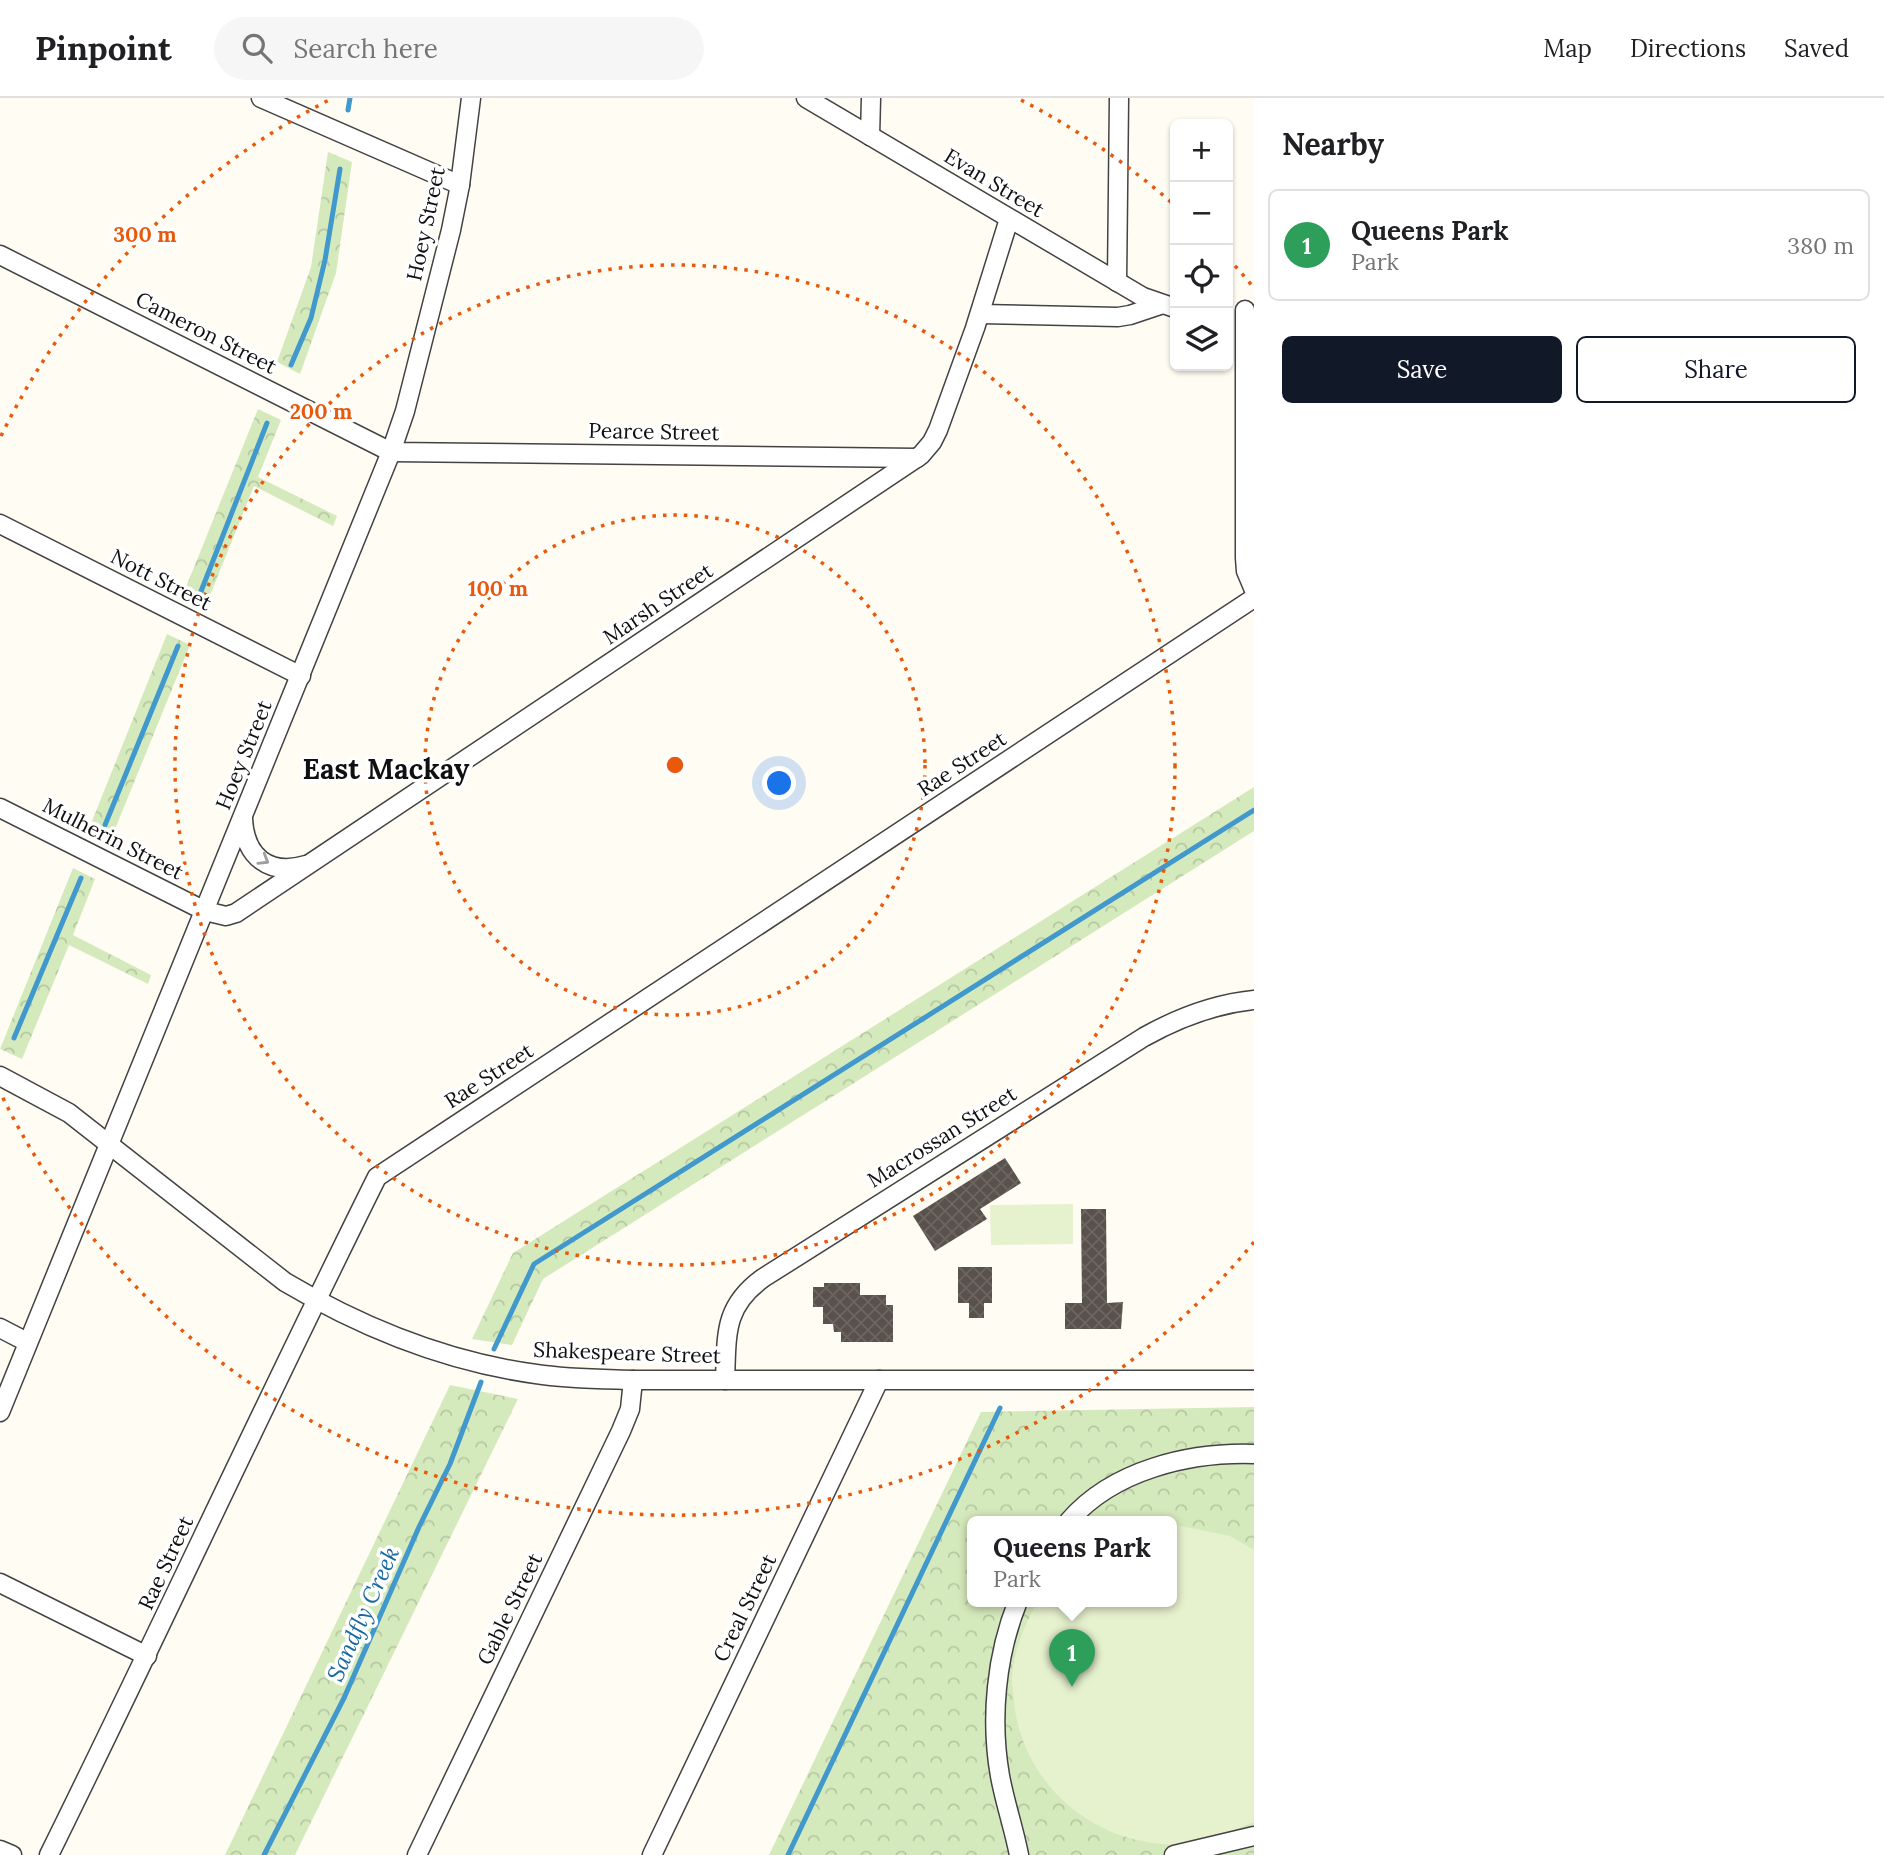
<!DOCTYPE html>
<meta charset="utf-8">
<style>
:root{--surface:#fff;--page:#f6f6f6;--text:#202124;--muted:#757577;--line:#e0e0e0;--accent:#111827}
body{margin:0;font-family:Lora,serif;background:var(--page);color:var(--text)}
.controls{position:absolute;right:21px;top:21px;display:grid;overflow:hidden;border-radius:10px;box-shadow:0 2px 5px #0004}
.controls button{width:63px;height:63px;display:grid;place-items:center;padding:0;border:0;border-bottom:2px solid var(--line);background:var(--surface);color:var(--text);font:35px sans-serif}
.you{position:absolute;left:780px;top:686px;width:24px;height:24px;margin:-18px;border:5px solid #fff;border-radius:50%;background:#1a73e8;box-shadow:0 0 0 10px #1a73e833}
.badge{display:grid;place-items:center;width:46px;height:46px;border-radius:50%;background:var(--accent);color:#fff;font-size:23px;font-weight:700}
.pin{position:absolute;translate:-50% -58px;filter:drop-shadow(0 2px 4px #0008)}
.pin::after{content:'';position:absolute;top:37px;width:24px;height:21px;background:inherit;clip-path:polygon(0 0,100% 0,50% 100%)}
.popup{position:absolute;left:967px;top:1418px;width:210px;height:91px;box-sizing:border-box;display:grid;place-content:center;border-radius:10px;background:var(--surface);filter:drop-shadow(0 2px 5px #0005);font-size:23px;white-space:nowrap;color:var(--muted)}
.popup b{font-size:26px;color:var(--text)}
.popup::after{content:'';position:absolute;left:50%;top:100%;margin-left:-14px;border:14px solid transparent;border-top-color:var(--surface)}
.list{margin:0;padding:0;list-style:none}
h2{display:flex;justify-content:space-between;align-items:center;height:91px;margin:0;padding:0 28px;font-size:30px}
h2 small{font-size:23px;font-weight:400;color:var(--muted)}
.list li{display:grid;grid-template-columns:46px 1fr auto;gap:21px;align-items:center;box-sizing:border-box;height:112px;margin:0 14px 14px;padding:0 14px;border:2px solid var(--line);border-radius:10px}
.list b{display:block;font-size:26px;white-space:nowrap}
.list p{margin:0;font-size:23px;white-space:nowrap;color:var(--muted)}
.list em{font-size:23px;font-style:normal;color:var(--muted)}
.actions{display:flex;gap:14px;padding:21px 28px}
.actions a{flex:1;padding:16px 0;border:2px solid var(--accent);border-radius:10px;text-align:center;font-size:24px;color:var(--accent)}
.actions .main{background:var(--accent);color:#fff}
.icon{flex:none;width:38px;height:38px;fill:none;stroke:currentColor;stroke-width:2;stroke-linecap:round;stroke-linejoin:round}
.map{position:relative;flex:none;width:1254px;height:1757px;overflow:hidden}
header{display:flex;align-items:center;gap:42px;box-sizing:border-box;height:98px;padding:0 35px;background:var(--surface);border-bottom:2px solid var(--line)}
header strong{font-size:33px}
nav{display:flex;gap:38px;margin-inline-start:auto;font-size:24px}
.search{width:490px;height:63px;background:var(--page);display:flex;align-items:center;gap:18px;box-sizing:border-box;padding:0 24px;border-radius:38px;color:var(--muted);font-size:26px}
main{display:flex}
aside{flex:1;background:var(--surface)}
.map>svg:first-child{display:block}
.park{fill:url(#park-crowns);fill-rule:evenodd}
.pitch{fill:#e6f1ce}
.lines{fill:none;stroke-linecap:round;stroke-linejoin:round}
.stream{stroke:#4098cc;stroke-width:5}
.building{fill:url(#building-cross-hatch)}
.minor-casing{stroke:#434343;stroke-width:21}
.minor{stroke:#fff;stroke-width:18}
.oneway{stroke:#9f9f9f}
.ring{fill:none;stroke:#e8590c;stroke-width:3.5;stroke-dasharray:3.5 7}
.labels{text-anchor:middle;stroke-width:7;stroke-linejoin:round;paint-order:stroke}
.street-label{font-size:21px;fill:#101010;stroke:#fff}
.water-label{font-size:23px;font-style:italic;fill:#196aa2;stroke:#fff}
.district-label{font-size:28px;font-weight:bold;fill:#101010;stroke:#fff}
.centre{fill:#e8590c;stroke:#fff;stroke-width:3.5}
.ring-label{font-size:21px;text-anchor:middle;font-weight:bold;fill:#e8590c;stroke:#fff;stroke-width:7;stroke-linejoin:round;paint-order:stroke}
</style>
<header>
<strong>Pinpoint</strong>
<div class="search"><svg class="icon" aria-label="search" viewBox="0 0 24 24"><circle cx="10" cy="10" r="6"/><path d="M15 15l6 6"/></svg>Search here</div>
<nav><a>Map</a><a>Directions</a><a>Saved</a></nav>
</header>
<main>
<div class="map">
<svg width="1254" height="1757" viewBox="0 0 1254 1757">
<defs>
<pattern id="park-crowns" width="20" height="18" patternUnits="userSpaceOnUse" patternTransform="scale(1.75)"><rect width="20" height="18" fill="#d5eabc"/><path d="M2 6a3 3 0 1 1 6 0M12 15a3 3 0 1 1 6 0" fill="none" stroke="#b6c8a1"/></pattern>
<pattern id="building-cross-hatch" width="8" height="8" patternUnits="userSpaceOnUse" patternTransform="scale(1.75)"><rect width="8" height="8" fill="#59514c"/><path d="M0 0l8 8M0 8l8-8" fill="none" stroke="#6c6561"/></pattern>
</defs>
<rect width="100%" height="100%" fill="#fffcf3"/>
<g class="park">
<path d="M328,54l24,10 -16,111 -36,101 -23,-12 34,-95z"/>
<path d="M258,311l23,11 -23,57 79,39 -4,10 -79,-40 -45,112 -23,-11z"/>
<path d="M167,536l23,11 -77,189 -21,-13z"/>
<path d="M1254,689v44l-711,448 -31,66 -40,-6 41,-86z"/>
<path d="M73,770l22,11 -22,56 78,40 -3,9 -79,-39 -47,114 -22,-10z"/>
<path d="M450,1287l68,14 -223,456h-70z"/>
<path d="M1254,1309v448h-485l212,-443zM972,1423h200v80h-200z"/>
</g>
<g class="pitch">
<path d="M1073,1106v40l-82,1 -1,-40z"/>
<path d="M1181,1428l49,10 24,14v272c-29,12 -59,25 -92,22 -77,-6 -140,-65 -148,-142 0,-8 -3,-18 -2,-26 2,-27 13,-52 26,-75h134v-74z"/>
</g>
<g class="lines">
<g class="stream">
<path d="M348,12l2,-12"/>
<path d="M291,267l20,-47 14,-58 15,-91"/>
<path d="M198,501l69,-176"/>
<path d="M105,727l73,-179"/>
<path d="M14,940l67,-160"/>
<path d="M494,1251l40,-85 720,-454"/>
<path d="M264,1757l80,-157 75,-171 31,-63 31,-82"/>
<path d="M788,1757l212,-447"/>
</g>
</g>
<g class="building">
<path d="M1005,1060l16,25 -41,26 7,10 -52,32 -22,-35z"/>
<path d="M1081,1111h25l1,94 16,-1 -2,27h-56v-26h17z"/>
<path d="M958,1169h34v36h-8v15h-15v-15h-11z"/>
<path d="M824,1185h36v12h26v10h7v37h-52v-10h-7l-1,-8h-10v-17h-10v-20h11z"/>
</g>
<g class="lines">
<g class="minor-casing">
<g id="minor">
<path d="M261,0l199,87"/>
<path d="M806,0l337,199 32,11"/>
<path d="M870,38l1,-38"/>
<path d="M0,157l391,197 526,6"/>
<path d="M1117,184l2,-184"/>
<path d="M1245,212v248l1,13 8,19"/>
<path d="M980,216l138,3 12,-2 30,-10"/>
<path d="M0,426l301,152"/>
<path d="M0,710l205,103 21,5 10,-3 685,-458 11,-13 6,-12 37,-102 34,-109"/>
<path d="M243,721c2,38 26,57 63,46"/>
<path d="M0,978l69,37 216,169c76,45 163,80 251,92 32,5 65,5 97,6h621"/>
<path d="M0,1230l27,14"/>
<path d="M725,1282c2,-45 -2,-73 38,-102l381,-241c34,-19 70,-33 110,-37"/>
<path d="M0,1314l391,-960 14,-41 46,-181 9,-45 11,-87"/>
<path d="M1069,1423c44,-51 120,-69 185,-67"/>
<path d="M0,1485l147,73"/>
<path d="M1018,1503c-22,54 -28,118 -18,175 5,27 14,53 19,79"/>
<path d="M0,1752l12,5"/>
<path d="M49,1757c111,-225 216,-453 328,-678l877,-579"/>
<path d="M417,1757l204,-424 9,-22 3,-29"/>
<path d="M652,1757l227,-475"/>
<path d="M1174,1757l80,-19"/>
</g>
</g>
<use href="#minor" class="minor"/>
</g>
<defs><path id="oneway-chevron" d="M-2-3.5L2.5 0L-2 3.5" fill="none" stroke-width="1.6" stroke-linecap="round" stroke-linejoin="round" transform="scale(1.75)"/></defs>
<use class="oneway" href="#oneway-chevron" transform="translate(264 762) rotate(31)"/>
<g class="ring">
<circle cx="675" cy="667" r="250"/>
<circle cx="675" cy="667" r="500"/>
<path d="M1254 1144A750 750 0 0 1 1 996M1 338A750 750 0 0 1 329 2M1021 2A750 750 0 0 1 1172 105M1228 160A750 750 0 0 1 1254 190"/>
</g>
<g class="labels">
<g class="street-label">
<text transform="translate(994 85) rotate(31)" y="7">Evan Street</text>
<text transform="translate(426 126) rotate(-78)" y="7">Hoey Street</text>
<text transform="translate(206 235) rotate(27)" y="7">Cameron Street</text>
<text transform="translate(654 334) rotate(1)" y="7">Pearce Street</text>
<text transform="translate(161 482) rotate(27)" y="7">Nott Street</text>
<text transform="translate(658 506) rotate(-34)" y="7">Marsh Street</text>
<text transform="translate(244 657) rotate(-68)" y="7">Hoey Street</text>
<text transform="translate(962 666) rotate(-33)" y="7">Rae Street</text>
<text transform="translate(113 741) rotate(27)" y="7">Mulherin Street</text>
<text transform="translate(489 978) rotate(-33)" y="7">Rae Street</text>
<text transform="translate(942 1039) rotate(-32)" y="7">Macrossan Street</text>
<text transform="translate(627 1255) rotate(2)" y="7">Shakespeare Street</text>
<text transform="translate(166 1465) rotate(-65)" y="7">Rae Street</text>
<text transform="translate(745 1510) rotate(-64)" y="7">Creal Street</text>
<text transform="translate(510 1511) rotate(-64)" y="7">Gable Street</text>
</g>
<g class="water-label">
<text transform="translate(363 1516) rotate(-66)" y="8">Sandfly Creek</text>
</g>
<g class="district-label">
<text x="386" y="681">East Mackay</text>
</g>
</g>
<circle cx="675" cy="667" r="10" class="centre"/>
<g class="ring-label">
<text x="145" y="144">300 m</text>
<text x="321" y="321">200 m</text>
<text x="498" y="498">100 m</text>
</g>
</svg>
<div class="controls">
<button>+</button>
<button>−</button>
<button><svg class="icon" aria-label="locate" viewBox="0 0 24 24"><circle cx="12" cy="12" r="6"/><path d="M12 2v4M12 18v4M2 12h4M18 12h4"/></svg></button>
<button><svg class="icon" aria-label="layers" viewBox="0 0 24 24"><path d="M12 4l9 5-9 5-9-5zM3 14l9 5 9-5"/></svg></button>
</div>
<div class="you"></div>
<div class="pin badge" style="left:1072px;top:1589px;background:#2e9e5b">1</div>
<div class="popup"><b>Queens Park</b>Park</div>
</div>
<aside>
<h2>Nearby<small></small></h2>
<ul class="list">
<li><span class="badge" style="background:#2e9e5b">1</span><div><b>Queens Park</b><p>Park</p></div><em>380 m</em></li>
</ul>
<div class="actions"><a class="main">Save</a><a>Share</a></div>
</aside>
</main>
